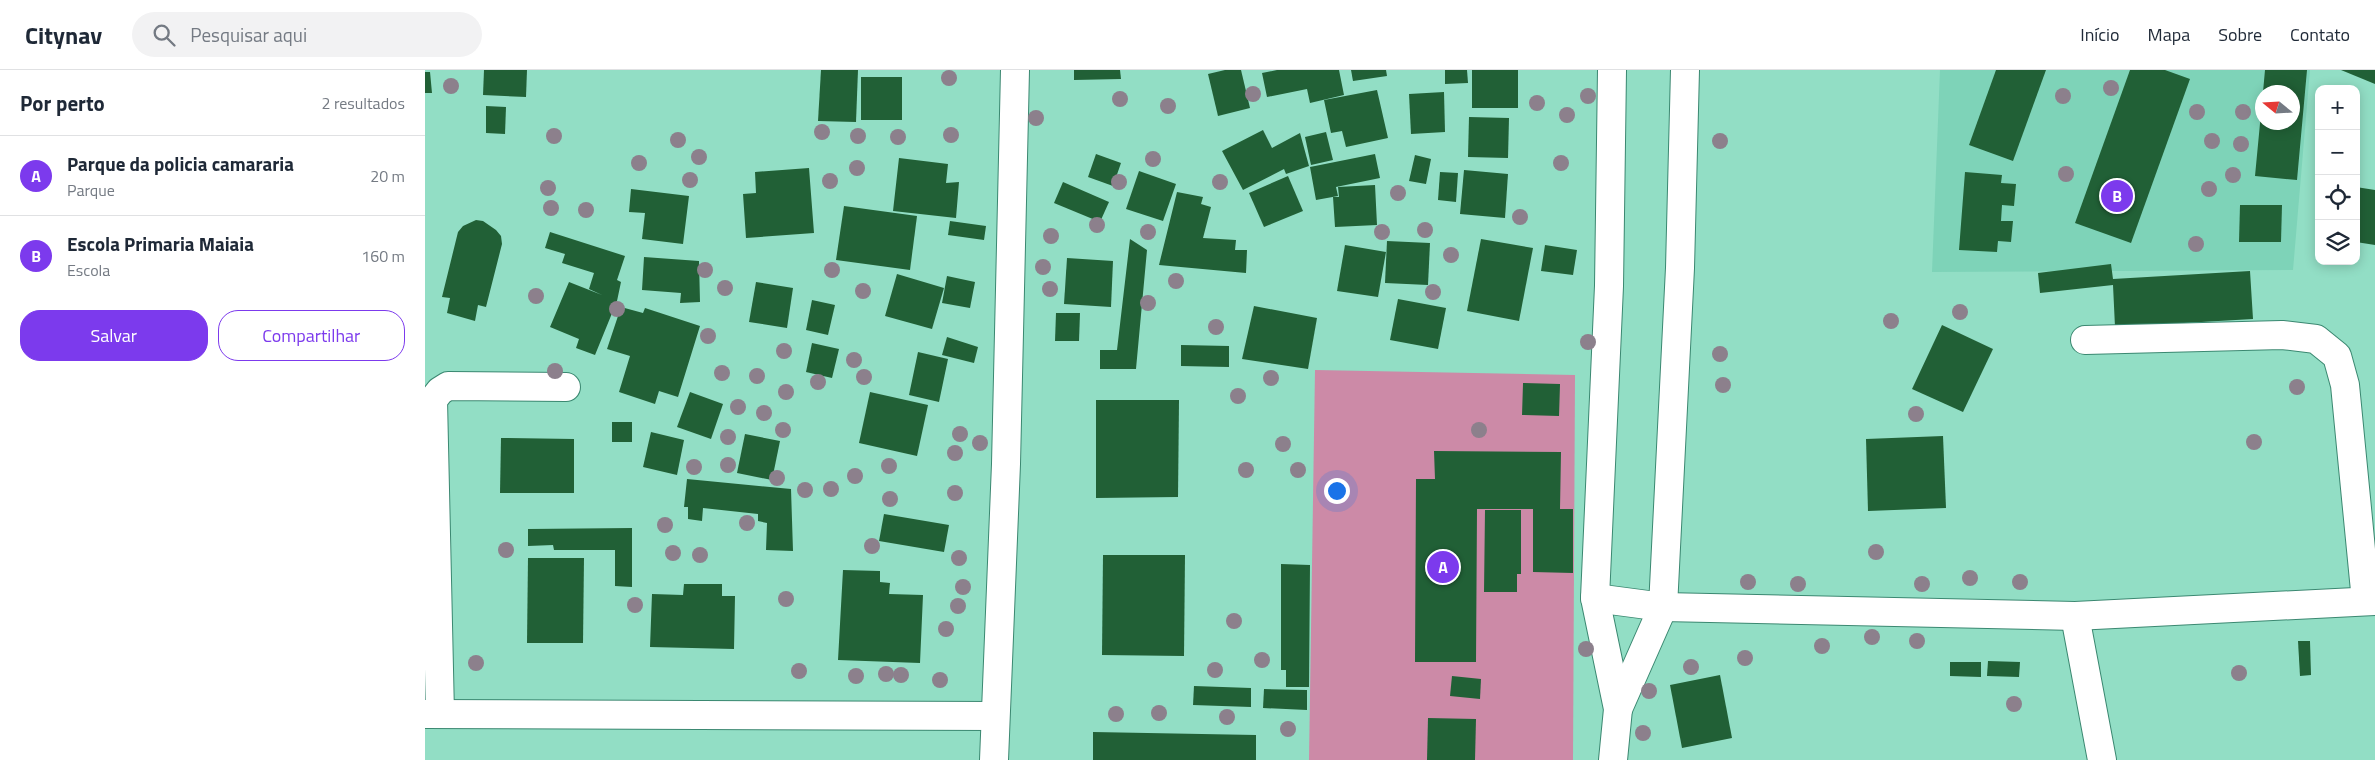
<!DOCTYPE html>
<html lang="pt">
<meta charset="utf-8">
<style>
:root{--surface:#fff;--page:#f2f2f3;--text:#1f2937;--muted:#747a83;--line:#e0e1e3;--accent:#7c3aed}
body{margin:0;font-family:"Titillium Web",sans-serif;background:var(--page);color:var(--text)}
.controls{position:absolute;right:15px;top:15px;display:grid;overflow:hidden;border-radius:10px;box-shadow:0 2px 12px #0003}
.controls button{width:45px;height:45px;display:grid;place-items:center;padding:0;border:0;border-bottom:1px solid var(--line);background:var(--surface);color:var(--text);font:25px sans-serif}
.compass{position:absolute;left:1830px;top:15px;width:45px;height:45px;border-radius:50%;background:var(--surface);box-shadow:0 2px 12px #0003;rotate:288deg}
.you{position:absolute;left:911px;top:420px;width:18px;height:18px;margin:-12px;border:4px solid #fff;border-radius:50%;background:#1a73e8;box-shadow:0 0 0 8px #1a73e833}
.badge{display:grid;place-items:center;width:32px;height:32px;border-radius:50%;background:var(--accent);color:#fff;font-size:16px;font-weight:700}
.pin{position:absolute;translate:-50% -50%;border:2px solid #fff;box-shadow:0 1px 5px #0006}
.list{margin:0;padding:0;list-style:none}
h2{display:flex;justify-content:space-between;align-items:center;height:65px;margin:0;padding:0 20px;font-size:21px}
h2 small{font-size:16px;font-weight:400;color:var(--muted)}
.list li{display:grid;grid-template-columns:32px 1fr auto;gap:15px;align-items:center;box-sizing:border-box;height:80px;padding:0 20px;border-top:1px solid var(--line)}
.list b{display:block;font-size:19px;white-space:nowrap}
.list p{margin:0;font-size:16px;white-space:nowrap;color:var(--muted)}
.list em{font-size:16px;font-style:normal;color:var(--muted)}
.actions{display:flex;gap:10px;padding:15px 20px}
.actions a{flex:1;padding:11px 0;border:1px solid var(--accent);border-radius:20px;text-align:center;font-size:18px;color:var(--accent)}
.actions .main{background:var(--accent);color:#fff}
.icon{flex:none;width:28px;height:28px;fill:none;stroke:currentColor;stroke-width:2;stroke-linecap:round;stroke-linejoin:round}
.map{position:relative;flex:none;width:1950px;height:690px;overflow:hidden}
header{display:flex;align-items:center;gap:30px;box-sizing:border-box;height:70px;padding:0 25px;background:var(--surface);border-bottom:1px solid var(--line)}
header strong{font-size:24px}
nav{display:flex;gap:28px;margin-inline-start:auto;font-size:18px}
.search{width:350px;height:45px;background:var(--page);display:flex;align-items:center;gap:12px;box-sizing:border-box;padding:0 18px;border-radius:28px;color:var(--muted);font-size:19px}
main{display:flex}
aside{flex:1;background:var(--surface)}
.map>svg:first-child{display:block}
.built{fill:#7ed3b8;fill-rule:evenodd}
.green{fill:#cc8aa7}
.building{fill:#216036}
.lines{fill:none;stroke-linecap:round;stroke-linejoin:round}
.minor-casing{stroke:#3b8871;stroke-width:30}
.minor{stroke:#fff;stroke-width:28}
.tree{fill:#8c808c}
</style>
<header>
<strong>Citynav</strong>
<div class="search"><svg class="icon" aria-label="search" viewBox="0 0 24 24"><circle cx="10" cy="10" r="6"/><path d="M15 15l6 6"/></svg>Pesquisar aqui</div>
<nav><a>Início</a><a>Mapa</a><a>Sobre</a><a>Contato</a></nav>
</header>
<main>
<aside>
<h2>Por perto<small>2 resultados</small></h2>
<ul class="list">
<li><span class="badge">A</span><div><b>Parque da policia camararia</b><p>Parque</p></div><em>20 m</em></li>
<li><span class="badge">B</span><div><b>Escola Primaria Maiaia</b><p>Escola</p></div><em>160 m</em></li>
</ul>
<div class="actions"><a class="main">Salvar</a><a>Compartilhar</a></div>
</aside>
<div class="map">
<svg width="1950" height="690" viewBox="0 0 1950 690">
<rect width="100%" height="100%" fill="#92dec5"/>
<path class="built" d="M1515,0h370l-17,200 -361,2zM1838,22h30v30h-30z"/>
<path class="green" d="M890,300l260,5 -2,385h-264z"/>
<g class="building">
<path d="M59,0h43l-1,27 -43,-2z"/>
<path d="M396,0h37l-2,52 -38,-1z"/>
<path d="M649,0h46l1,9 -47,1z"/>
<path d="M800,0h16l9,38 -32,8 -10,-42z"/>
<path d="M852,0h62l5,25 -34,8 -3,-14 -40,8 -5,-24z"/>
<path d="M926,0h35l1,6 -34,5z"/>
<path d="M1020,0h22l1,13 -23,1z"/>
<rect x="1047" y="0" width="46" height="38"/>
<path d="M1571,0h50l-33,91 -44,-16z"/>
<path d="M1705,0h35l25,9 -59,164 -56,-20z"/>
<path d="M1840,0h42l-10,110 -42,-4 6,-63 2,9h30v-30h-30z"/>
<path d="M1916,0h34v14z"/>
<path d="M0,2h5l2,21h-7z"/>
<rect x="436" y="7" width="41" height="43"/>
<path d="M952,20l11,48 -42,9 -4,-16 -11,2 -7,-33z"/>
<path d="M1019,22l1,40 -34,2 -2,-40z"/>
<path d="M61,36l20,1 -1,27 -19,-1z"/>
<path d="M1044,47l40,1 -1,40 -40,-1z"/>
<path d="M838,60l9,18 28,-15 9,33 -23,8 -2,-5 -41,21 -21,-39z"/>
<path d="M901,62l7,28 -22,5 -6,-28z"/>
<path d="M671,84l25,9 -8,23 -25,-9z"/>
<path d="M950,84l5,24 -44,9 2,9 -22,4 -6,-33z"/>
<path d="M990,85l16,4 -5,25 -17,-3z"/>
<path d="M474,88l49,6 -2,19 13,-1 -3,36 -63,-7z"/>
<path d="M384,98l5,65 -68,5 -3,-44 13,-1 -1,-21z"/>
<path d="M1039,100l44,4 -3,44 -45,-4z"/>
<path d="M714,101l37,13 -13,37 -37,-12z"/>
<path d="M1015,102l18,1 -2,29 -18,-2z"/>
<path d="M1540,102l37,3 -1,8 15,1 -2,22 -12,-1 -1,16h12l-2,21 -13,-1 -1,11 -38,-2z"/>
<path d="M863,106l15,35 -39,16 -15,-34z"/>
<path d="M638,112l46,20 -9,20 -46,-19z"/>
<path d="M950,115l2,40 -42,2 -2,-30h6l-1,-10z"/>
<path d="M1931,117l19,3v55l-19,-3z"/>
<path d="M206,119l58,7 -6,48 -41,-5 3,-26 -16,-1z"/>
<path d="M752,122l26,5 -2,7 10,3 -8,31 33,2 -1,10h12l-1,23 -87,-8z"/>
<path d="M1815,135h42l-1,37h-42z"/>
<path d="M419,136l73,10 -7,54 -74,-10z"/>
<path d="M51,150l7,1 13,9 5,6 1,8 -16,63 -8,-2 -3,16 -28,-8 3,-15 -8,-1 16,-65 5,-6z"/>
<path d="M525,151l36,5 -2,14 -36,-5z"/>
<path d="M125,162l75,24 -8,24 4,2 -4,19 -22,54 -19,-7 3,-9 -29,-12 19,-45 33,13 -13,-6 5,-16 -32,-10 3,-9 -20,-6z"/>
<path d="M705,169l17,11 -11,119h-36v-19h17z"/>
<path d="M1056,169l52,9 -14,73 -52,-10z"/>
<path d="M962,171l43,2 -2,42 -43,-2z"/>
<path d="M920,175l41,7 -8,45 -41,-6z"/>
<path d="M1120,175l32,5 -4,25 -32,-4z"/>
<path d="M219,187l55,4 1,41 -20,1 1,-10 -39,-3z"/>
<path d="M642,188l46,3 -2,46 -47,-3z"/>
<path d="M1686,194l2,15 137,-8 3,48 -138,8 -2,-42 -73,8 -2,-20z"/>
<path d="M472,204l47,14 -12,41 -47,-13z"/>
<path d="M522,206l28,6 -5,26 -28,-5z"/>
<path d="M331,212l37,6 -6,40 -38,-6z"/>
<path d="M973,229l48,9 -8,41 -48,-9z"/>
<path d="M387,230l23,5 -7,30 -22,-5z"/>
<path d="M829,236l63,12 -9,51 -66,-10z"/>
<path d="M196,237l22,6 2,-5 55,18 -22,71 -19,-6 -4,13 -36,-12 11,-36 -23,-7z"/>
<path d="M631,243h24l-1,28h-24z"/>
<path d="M1517,255l51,24 -30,63 -51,-23z"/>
<path d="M522,267l31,10 -4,16 -32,-8z"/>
<path d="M387,273l27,6 -7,29 -26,-6z"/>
<path d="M756,275l48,1v21l-48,-1z"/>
<path d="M493,282l30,7 -9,43 -30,-7z"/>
<path d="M1098,313l37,1 -1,32 -37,-1z"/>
<path d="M265,322l33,12 -12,35 -34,-12z"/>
<path d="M445,322l58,13 -11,51 -58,-13z"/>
<path d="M671,330h83l-1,97 -82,1z"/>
<rect x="187" y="352" width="20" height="20"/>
<path d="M226,362l33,8 -7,35 -34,-8z"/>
<path d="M320,364l35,7 -8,39 -35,-7z"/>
<path d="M1518,366l3,72 -78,3 -2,-72z"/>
<path d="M76,368l73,1v54h-74z"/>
<path d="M1009,381l127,1 -1,57h13v64l-40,-1v-63h-56l-1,153h-61l1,-183h19z"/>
<path d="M262,409l104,10 2,62 -27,-1 1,-27 -9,-2v-7l-55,-6 -1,13 -14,-2v-12h-4z"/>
<path d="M1060,440h36v64h-4v18h-33z"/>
<path d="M459,444l65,11 -5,27 -65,-11z"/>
<path d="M207,458v59l-17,-1v-36h-61l-1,-5 -25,1v-17z"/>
<path d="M678,485h82l-1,101 -82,-1z"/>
<path d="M103,488h56l-1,85h-56z"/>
<path d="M856,494l29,1 -1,122h-23v-17h-5z"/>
<path d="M418,500l37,1v11l10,1 -1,11 34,1 -3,68 -82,-3z"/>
<path d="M259,514h38v12h13l-1,53 -84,-2 2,-53 31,1z"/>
<path d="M1873,571h12l1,34 -11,1z"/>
<path d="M1563,591l32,1 -1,15 -32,-1z"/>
<path d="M1525,592h31v15l-31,-1z"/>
<path d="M1295,605l12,63 -50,10 -12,-63z"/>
<path d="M1027,606l29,3 -1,20 -30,-3z"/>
<path d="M769,616l57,2v19l-58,-2z"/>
<path d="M839,619l43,1v20l-44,-2z"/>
<path d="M1003,648l48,1 -1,41h-48z"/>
<path d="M668,662l163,3v25h-163z"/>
</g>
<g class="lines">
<g class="minor-casing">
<g id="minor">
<path d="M1187,0l-3,216 -14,312 23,111 -5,51"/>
<path d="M1660,270l197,-5 34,4 21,17 8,29 21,216"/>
<path d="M1170,528l68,9 412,9 300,-15"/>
<path d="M1650,546l27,144"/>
<path d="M1193,639l45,-102 17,-339 5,-198"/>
<path d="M0,644l570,2"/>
<path d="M15,644l-7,-314 7,-9 8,-5 118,1"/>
<path d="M569,690l12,-296 9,-394"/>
</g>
</g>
<use href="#minor" class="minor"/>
</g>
<g class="tree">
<circle cx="524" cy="8" r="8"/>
<circle cx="26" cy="16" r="8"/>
<circle cx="1686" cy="18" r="8"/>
<circle cx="828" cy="24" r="8"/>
<circle cx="1163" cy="26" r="8"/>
<circle cx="1638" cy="26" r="8"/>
<circle cx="695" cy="29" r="8"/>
<circle cx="1112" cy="33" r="8"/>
<circle cx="743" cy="36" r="8"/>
<circle cx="1772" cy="42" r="8"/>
<circle cx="1818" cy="42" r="8"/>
<circle cx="1142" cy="45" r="8"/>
<circle cx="611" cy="48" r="8"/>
<circle cx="397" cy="62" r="8"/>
<circle cx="526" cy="65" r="8"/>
<circle cx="129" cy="66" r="8"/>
<circle cx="433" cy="66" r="8"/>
<circle cx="473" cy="67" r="8"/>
<circle cx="253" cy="70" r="8"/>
<circle cx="1295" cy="71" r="8"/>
<circle cx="1787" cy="71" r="8"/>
<circle cx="1816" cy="74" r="8"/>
<circle cx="274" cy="87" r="8"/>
<circle cx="728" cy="89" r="8"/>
<circle cx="214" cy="93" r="8"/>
<circle cx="1136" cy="93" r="8"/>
<circle cx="432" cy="98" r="8"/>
<circle cx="1641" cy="104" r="8"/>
<circle cx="1808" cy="105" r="8"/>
<circle cx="265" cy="110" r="8"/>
<circle cx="405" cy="111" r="8"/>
<circle cx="694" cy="112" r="8"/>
<circle cx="795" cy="112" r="8"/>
<circle cx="123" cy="118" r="8"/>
<circle cx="1784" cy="119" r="8"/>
<circle cx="973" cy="123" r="8"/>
<circle cx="126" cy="138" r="8"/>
<circle cx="161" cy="140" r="8"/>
<circle cx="1095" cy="147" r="8"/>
<circle cx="672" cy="155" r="8"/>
<circle cx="1000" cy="160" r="8"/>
<circle cx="723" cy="162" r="8"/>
<circle cx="957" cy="162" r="8"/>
<circle cx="626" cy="166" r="8"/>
<circle cx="1771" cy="174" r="8"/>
<circle cx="1026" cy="185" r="8"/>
<circle cx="618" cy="197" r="8"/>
<circle cx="280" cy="200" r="8"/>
<circle cx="407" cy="200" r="8"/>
<circle cx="751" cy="211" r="8"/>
<circle cx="300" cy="218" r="8"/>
<circle cx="625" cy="219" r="8"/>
<circle cx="438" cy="221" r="8"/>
<circle cx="1008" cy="222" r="8"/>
<circle cx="111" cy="226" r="8"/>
<circle cx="723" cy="233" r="8"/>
<circle cx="192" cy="239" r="8"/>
<circle cx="1535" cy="242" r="8"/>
<circle cx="1466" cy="251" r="8"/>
<circle cx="791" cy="257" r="8"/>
<circle cx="283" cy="266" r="8"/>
<circle cx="1163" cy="272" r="8"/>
<circle cx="359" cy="281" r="8"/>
<circle cx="1295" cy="284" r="8"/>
<circle cx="429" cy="290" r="8"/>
<circle cx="130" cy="301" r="8"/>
<circle cx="297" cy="303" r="8"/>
<circle cx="332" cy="306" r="8"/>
<circle cx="439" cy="307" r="8"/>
<circle cx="846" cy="308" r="8"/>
<circle cx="393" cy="312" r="8"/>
<circle cx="1298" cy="315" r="8"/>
<circle cx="1872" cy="317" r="8"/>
<circle cx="361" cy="322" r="8"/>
<circle cx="813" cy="326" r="8"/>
<circle cx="313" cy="337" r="8"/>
<circle cx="339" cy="343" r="8"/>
<circle cx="1491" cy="344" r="8"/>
<circle cx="358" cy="360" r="8"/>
<circle cx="1054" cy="360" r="8"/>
<circle cx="535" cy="364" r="8"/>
<circle cx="303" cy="367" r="8"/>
<circle cx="1829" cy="372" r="8"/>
<circle cx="555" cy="373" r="8"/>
<circle cx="858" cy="374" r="8"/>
<circle cx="530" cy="383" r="8"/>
<circle cx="303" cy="395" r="8"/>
<circle cx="464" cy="396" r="8"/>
<circle cx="269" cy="397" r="8"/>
<circle cx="821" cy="400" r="8"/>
<circle cx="873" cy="400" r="8"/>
<circle cx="430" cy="406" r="8"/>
<circle cx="352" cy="408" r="8"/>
<circle cx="406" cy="419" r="8"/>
<circle cx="380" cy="420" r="8"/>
<circle cx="530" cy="423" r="8"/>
<circle cx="465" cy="429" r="8"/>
<circle cx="322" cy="453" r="8"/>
<circle cx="240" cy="455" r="8"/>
<circle cx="447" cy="476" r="8"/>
<circle cx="81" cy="480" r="8"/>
<circle cx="1451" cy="482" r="8"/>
<circle cx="248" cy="483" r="8"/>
<circle cx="275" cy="485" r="8"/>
<circle cx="534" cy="488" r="8"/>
<circle cx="1545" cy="508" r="8"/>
<circle cx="1323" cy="512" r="8"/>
<circle cx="1595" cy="512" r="8"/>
<circle cx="1373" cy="514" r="8"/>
<circle cx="1497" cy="514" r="8"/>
<circle cx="538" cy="517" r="8"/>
<circle cx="361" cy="529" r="8"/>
<circle cx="210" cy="535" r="8"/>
<circle cx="533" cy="536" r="8"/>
<circle cx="809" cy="551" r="8"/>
<circle cx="521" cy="559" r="8"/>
<circle cx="1447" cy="567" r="8"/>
<circle cx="1492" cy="571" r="8"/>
<circle cx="1397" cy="576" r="8"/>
<circle cx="1161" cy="579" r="8"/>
<circle cx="1320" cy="588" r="8"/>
<circle cx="837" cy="590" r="8"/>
<circle cx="51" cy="593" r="8"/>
<circle cx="1266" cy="597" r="8"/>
<circle cx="790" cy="600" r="8"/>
<circle cx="374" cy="601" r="8"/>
<circle cx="1814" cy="603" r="8"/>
<circle cx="461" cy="604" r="8"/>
<circle cx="476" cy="605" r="8"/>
<circle cx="431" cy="606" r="8"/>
<circle cx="515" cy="610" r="8"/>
<circle cx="1224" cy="621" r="8"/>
<circle cx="1589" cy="634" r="8"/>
<circle cx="734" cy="643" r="8"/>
<circle cx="691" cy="644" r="8"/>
<circle cx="802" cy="647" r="8"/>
<circle cx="863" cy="659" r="8"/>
<circle cx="1218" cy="663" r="8"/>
</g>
</svg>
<div class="controls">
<button>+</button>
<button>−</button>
<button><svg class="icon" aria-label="locate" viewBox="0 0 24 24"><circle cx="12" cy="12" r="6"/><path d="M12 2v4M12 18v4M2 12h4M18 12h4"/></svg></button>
<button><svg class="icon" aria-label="layers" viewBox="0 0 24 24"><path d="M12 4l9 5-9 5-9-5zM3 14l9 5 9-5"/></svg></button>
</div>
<svg class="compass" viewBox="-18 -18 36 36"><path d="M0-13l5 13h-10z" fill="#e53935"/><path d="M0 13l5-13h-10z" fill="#747a83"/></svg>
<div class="you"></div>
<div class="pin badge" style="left:1018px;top:497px">A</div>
<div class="pin badge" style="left:1692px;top:126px">B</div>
</div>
</main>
